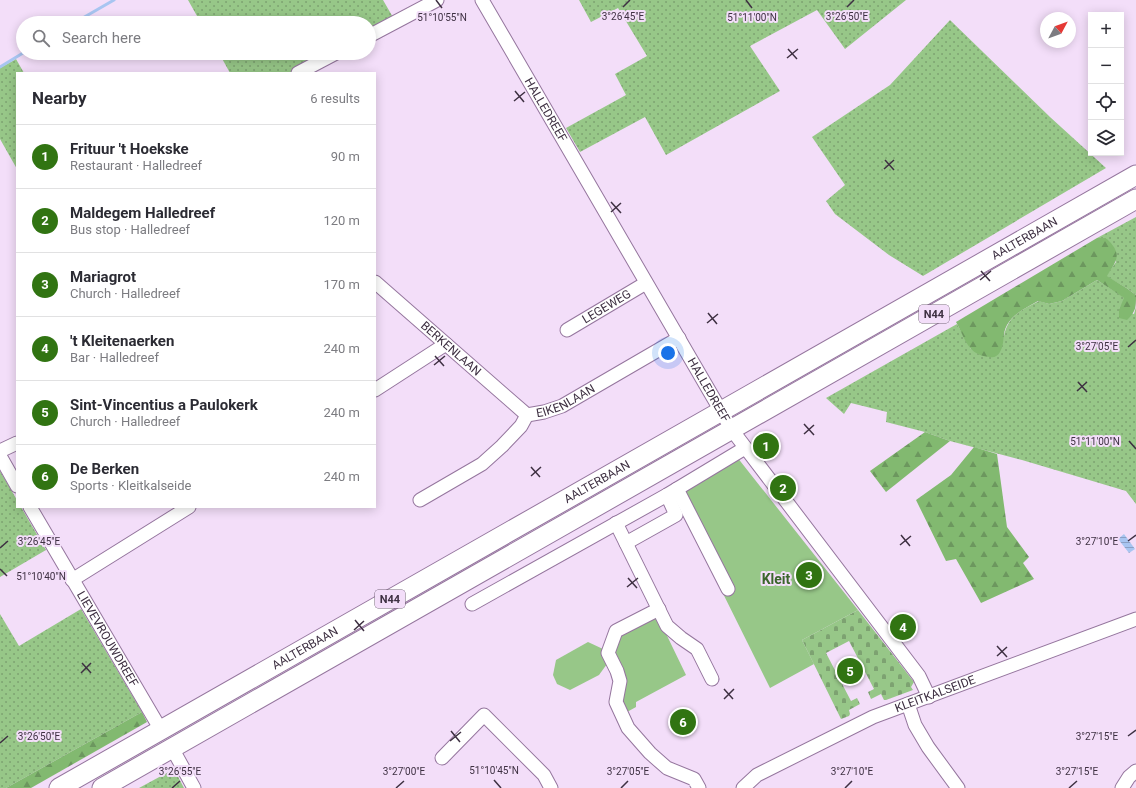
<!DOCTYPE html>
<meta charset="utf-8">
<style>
:root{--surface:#fff;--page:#f7f7f7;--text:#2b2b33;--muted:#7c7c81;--line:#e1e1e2;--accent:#317412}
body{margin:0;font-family:Roboto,sans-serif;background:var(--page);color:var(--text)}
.controls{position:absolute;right:12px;top:12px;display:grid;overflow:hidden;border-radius:0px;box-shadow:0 2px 10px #0003}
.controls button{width:36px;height:36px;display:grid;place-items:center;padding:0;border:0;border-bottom:1px solid var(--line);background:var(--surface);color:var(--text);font:20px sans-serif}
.compass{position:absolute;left:1040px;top:12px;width:36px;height:36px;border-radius:50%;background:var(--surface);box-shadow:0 2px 10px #0003;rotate:49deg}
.you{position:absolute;left:668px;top:353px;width:14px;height:14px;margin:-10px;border:3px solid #fff;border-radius:50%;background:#1a73e8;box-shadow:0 0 0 6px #1a73e833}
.badge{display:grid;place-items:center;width:26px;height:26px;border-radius:50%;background:var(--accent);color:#fff;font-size:13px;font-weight:700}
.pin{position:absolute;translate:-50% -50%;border:2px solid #fff;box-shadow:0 1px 4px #0006}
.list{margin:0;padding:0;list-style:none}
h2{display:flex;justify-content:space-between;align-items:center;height:52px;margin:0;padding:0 16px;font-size:17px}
h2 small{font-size:13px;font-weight:400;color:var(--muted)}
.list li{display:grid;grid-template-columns:26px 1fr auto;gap:12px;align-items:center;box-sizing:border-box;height:64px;padding:0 16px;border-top:1px solid var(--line)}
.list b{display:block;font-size:15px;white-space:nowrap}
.list p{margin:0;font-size:13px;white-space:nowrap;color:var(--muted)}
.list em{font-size:13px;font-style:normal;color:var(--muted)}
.icon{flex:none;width:22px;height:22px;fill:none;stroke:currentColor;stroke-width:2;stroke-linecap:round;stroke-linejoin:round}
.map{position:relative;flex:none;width:1136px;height:788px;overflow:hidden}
.search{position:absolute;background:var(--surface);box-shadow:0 2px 10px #0003;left:16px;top:16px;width:360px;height:44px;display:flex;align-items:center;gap:10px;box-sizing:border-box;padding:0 14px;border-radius:22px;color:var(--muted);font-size:15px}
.panel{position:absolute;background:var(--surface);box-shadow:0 2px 10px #0003;left:16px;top:72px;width:360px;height:436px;border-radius:0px}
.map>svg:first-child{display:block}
.grass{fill:url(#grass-dots)}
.forest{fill:url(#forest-firs)}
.cemetery{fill:url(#cemetery-stones)}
.park{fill:#97c788}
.water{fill:url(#water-rules)}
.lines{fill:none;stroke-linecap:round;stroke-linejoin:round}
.stream{stroke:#a8c5f1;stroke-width:3}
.minor-casing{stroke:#95769e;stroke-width:15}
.highway-casing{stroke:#95769e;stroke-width:21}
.minor{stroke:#fff;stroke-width:13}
.highway{stroke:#fff;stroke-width:19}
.ticks{fill:none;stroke:#3e3042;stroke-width:1.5}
.labels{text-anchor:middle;stroke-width:4;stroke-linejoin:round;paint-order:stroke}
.shield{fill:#f3def9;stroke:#746479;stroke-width:1}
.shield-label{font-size:11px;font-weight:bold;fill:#3e3042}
.street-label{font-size:12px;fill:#3e3042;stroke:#f3def9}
.quarter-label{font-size:14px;font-weight:bold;fill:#3a652b;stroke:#f3def9}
.ticks-label{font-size:10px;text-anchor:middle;fill:#3e3042;stroke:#f3def9;stroke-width:4;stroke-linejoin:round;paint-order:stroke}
</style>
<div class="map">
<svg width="1136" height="788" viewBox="0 0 1136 788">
<defs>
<pattern id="grass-dots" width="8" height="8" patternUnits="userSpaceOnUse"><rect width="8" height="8" fill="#97c788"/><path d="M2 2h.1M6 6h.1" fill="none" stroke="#7da271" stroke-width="1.8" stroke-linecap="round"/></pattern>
<pattern id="forest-firs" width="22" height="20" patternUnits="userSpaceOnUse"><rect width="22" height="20" fill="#82b970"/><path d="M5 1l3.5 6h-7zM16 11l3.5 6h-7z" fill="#6c975e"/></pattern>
<pattern id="cemetery-stones" width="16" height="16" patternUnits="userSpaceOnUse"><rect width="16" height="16" fill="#97c788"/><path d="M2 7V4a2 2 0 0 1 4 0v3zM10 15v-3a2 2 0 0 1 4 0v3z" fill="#7da271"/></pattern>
<pattern id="water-rules" width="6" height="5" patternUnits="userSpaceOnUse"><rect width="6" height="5" fill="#a8c5f1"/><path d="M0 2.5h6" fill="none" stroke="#8aa0c5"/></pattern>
</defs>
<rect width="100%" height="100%" fill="#f3def9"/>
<g class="grass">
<path d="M188,0h195l11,19 -25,13v-9h-168z"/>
<path d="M579,0h327l-61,49 -28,-39 -67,36 30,45 -114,64 -21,-38 -65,35 -14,-24 60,-33 -11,-21 32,-18 -29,-48 -27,14z"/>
<path d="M950,20l100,97 56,51 -183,108 -34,-21 -54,-41 -9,-13 19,-16 -33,-48 78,-52z"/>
<path d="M219,53h109l-38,20h-60z"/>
<path d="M16,59l8,14h-7v96l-17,-30v-71z"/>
<path d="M1136,217v78l-8,-6 -22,-13 10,-14 -10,-24h-9z"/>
<path d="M1097,280l28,18 -6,11 15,5 2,-7v197l-10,-13 -104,-31 -72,-19 -25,-9 -39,-10 1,-10 -36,-9 -7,11 -18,-16 131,-74 14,25 33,-13c4,-21 18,-26 35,-35l10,3 13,-3z"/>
<path d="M0,471l17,29v7h4l25,43 -46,27z"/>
<path d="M81,609l61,103 -136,76h-6v-174l19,32z"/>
<path d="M174,769l10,19h-45z"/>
</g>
<g class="forest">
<path d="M1097,238h9c17,16 11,22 1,38l21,13 8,6c0,13 0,16 -9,25l-8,-2v-9l5,-11 -27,-18 -35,21 -13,3 -11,-3c-12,7 -24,12 -31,24 -5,8 -2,19 -7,27 -2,4 -6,6 -10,5 -22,-1 -25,-19 -34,-35z"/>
<path d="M925,432l25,9 -64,51 -16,-21z"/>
<path d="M974,447l23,7 10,73 22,30 -6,6 11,16 -53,24 -25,-44 -10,2 -30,-61 35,-25z"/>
<path d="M142,712l5,10 -116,66h-25z"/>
</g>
<path class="cemetery" d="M858,610l56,72 -3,5 2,3 -27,10h-2l-3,-6 -10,5 -3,-7 6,-3 -25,-48 -23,12 25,48 6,-3 3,6 -11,6 1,4 -1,2 -8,3 -39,-79z"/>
<g class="park">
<path d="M737,457l121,153 -56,30 12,24 -44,24 -96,-193z"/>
<path d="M657,615l29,60 -50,27v5l-9,5 -6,-12 -8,-48 7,-19z"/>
<path d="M588,642l15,7 4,15 -8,11 -29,15 -13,-6 -4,-9 3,-15z"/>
</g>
<path class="water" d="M1124,534l11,15 -6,4 -11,-14z"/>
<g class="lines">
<g class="stream">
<path d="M74,23l40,-23"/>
<path d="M0,67l23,-14"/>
</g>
<g class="minor-casing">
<g id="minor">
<path id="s1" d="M482,0l250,430 187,246 10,21"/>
<path d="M369,36l68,-36"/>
<path d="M298,73l38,-20"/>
<path id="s2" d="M375,282l152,133"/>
<path id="s3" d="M567,330l79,-47"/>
<path d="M375,390l71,-46"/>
<path d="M0,451l17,-8"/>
<path d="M0,456l17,30"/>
<path d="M677,489l51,100"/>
<path id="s4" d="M420,500l62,-36 20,-18 19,-20 6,-11 17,-3 18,-6 117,-68"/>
<path id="s5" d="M30,507l131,223"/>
<path d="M616,523l51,103 14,12 16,11 15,30"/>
<path d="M626,543l50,-28 -9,-20"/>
<path d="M72,580l117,-73"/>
<path d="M472,604l195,-109 78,-47"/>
<path d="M659,609l-43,22 -8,22 9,18 3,10 -4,21 12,26 22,25 17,15 27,11 5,9"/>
<path d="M908,704l7,21 13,22 30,41"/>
<path d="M172,748l22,40"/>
<path d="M442,758l42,-43 60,60 7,13"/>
<path id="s6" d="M743,788l14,-13 116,-58 263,-98"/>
<path d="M1122,788l7,-11 7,-6"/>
</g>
</g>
<g class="highway-casing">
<g id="highway">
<path id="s7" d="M59,788l1077,-613"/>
<path d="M102,788l1034,-589"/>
</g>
</g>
<use href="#minor" class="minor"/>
<use href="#highway" class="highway"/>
</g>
<path class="ticks" d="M436,0l6,8M746,0l6,8M623,7l7,-7M847,7l7,-7M788,49l9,10M787,58l11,-9M515,91l9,11M514,101l11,-9M885,160l9,10M884,169l10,-9M611,202l10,11M611,212l10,-9M981,271l9,10M980,280l11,-9M708,313l9,11M707,323l11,-9M1128,347l8,-7M435,356l9,10M434,365l11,-9M1078,382l9,10M1077,391l10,-9M804,424l10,11M804,434l10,-9M1129,441l7,8M531,467l9,10M531,476l10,-9M901,535l9,11M1128,541l8,-6M900,545l11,-9M0,548l8,-7M0,569l7,7M628,578l9,10M627,587l11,-9M355,620l9,11M354,630l10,-9M997,646l10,11M997,656l10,-9M82,663l9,10M81,673l10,-10M724,689l9,10M724,699l10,-10M451,731l9,11M1128,736l8,-6M450,741l11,-9M0,743l8,-7M494,780l7,8M172,788l8,-7M396,788l8,-7M621,788l7,-7M845,788l7,-7M1069,788l8,-7"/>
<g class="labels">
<g class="shield">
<rect x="919" y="305" width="30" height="18" rx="3"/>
<rect x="375" y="590" width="30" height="18" rx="3"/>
</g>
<g class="shield-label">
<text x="934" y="318">N44</text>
<text x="390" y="603">N44</text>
</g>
<g class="street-label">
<text dy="4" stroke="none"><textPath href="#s1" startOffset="127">HALLEDREEF</textPath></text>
<text dy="4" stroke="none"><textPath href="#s7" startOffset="1111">AALTERBAAN</textPath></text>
<text dy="4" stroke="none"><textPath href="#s3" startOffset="46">LEGEWEG</textPath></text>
<text dy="4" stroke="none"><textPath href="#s2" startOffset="101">BERKENLAAN</textPath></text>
<text dy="4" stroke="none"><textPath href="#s1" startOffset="451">HALLEDREEF</textPath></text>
<text dy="4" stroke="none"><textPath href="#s4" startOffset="180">EIKENLAAN</textPath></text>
<text dy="4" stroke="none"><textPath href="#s7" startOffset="619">AALTERBAAN</textPath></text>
<text dy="4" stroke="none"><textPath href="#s5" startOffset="153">LIEVEVROUWDREEF</textPath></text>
<text dy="4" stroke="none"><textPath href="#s7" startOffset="283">AALTERBAAN</textPath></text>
<text dy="4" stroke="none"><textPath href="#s6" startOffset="215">KLEITKALSEIDE</textPath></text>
</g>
<g class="quarter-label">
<text x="776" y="584">Kleit</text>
</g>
</g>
<g class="ticks-label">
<text x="623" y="20">3°26'45"E</text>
<text x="847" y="20">3°26'50"E</text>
<text x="442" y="21">51°10'55"N</text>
<text x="752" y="21">51°11'00"N</text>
<text x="1097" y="350">3°27'05"E</text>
<text x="1095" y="445">51°11'00"N</text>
<text x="39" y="545">3°26'45"E</text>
<text x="1097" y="545">3°27'10"E</text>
<text x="41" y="580">51°10'40"N</text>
<text x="39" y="740">3°26'50"E</text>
<text x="1097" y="740">3°27'15"E</text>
<text x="494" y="774">51°10'45"N</text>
<text x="180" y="775">3°26'55"E</text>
<text x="404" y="775">3°27'00"E</text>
<text x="628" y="775">3°27'05"E</text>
<text x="852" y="775">3°27'10"E</text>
<text x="1077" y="775">3°27'15"E</text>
</g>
</svg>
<div class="controls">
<button>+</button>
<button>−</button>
<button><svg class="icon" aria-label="locate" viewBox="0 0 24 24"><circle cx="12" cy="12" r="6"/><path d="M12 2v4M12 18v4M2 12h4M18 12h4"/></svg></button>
<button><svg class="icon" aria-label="layers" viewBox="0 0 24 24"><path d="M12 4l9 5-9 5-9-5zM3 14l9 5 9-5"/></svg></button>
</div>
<svg class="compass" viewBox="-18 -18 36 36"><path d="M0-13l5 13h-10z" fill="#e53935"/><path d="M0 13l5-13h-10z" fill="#7c7c81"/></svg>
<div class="you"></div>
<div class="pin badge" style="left:766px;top:446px">1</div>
<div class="pin badge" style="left:783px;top:488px">2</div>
<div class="pin badge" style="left:809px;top:575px">3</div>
<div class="pin badge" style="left:903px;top:627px">4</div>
<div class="pin badge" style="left:850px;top:671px">5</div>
<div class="pin badge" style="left:683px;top:722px">6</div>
<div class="search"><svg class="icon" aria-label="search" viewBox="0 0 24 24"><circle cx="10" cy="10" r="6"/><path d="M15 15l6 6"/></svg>Search here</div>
<section class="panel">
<h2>Nearby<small>6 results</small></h2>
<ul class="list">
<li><span class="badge">1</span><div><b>Frituur 't Hoekske</b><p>Restaurant · Halledreef</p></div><em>90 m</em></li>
<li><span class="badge">2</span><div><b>Maldegem Halledreef</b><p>Bus stop · Halledreef</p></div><em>120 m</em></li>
<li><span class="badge">3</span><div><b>Mariagrot</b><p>Church · Halledreef</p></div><em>170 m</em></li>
<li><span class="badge">4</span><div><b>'t Kleitenaerken</b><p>Bar · Halledreef</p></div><em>240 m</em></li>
<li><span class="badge">5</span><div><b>Sint-Vincentius a Paulokerk</b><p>Church · Halledreef</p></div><em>240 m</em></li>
<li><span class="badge">6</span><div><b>De Berken</b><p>Sports · Kleitkalseide</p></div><em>240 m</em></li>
</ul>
</section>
</div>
